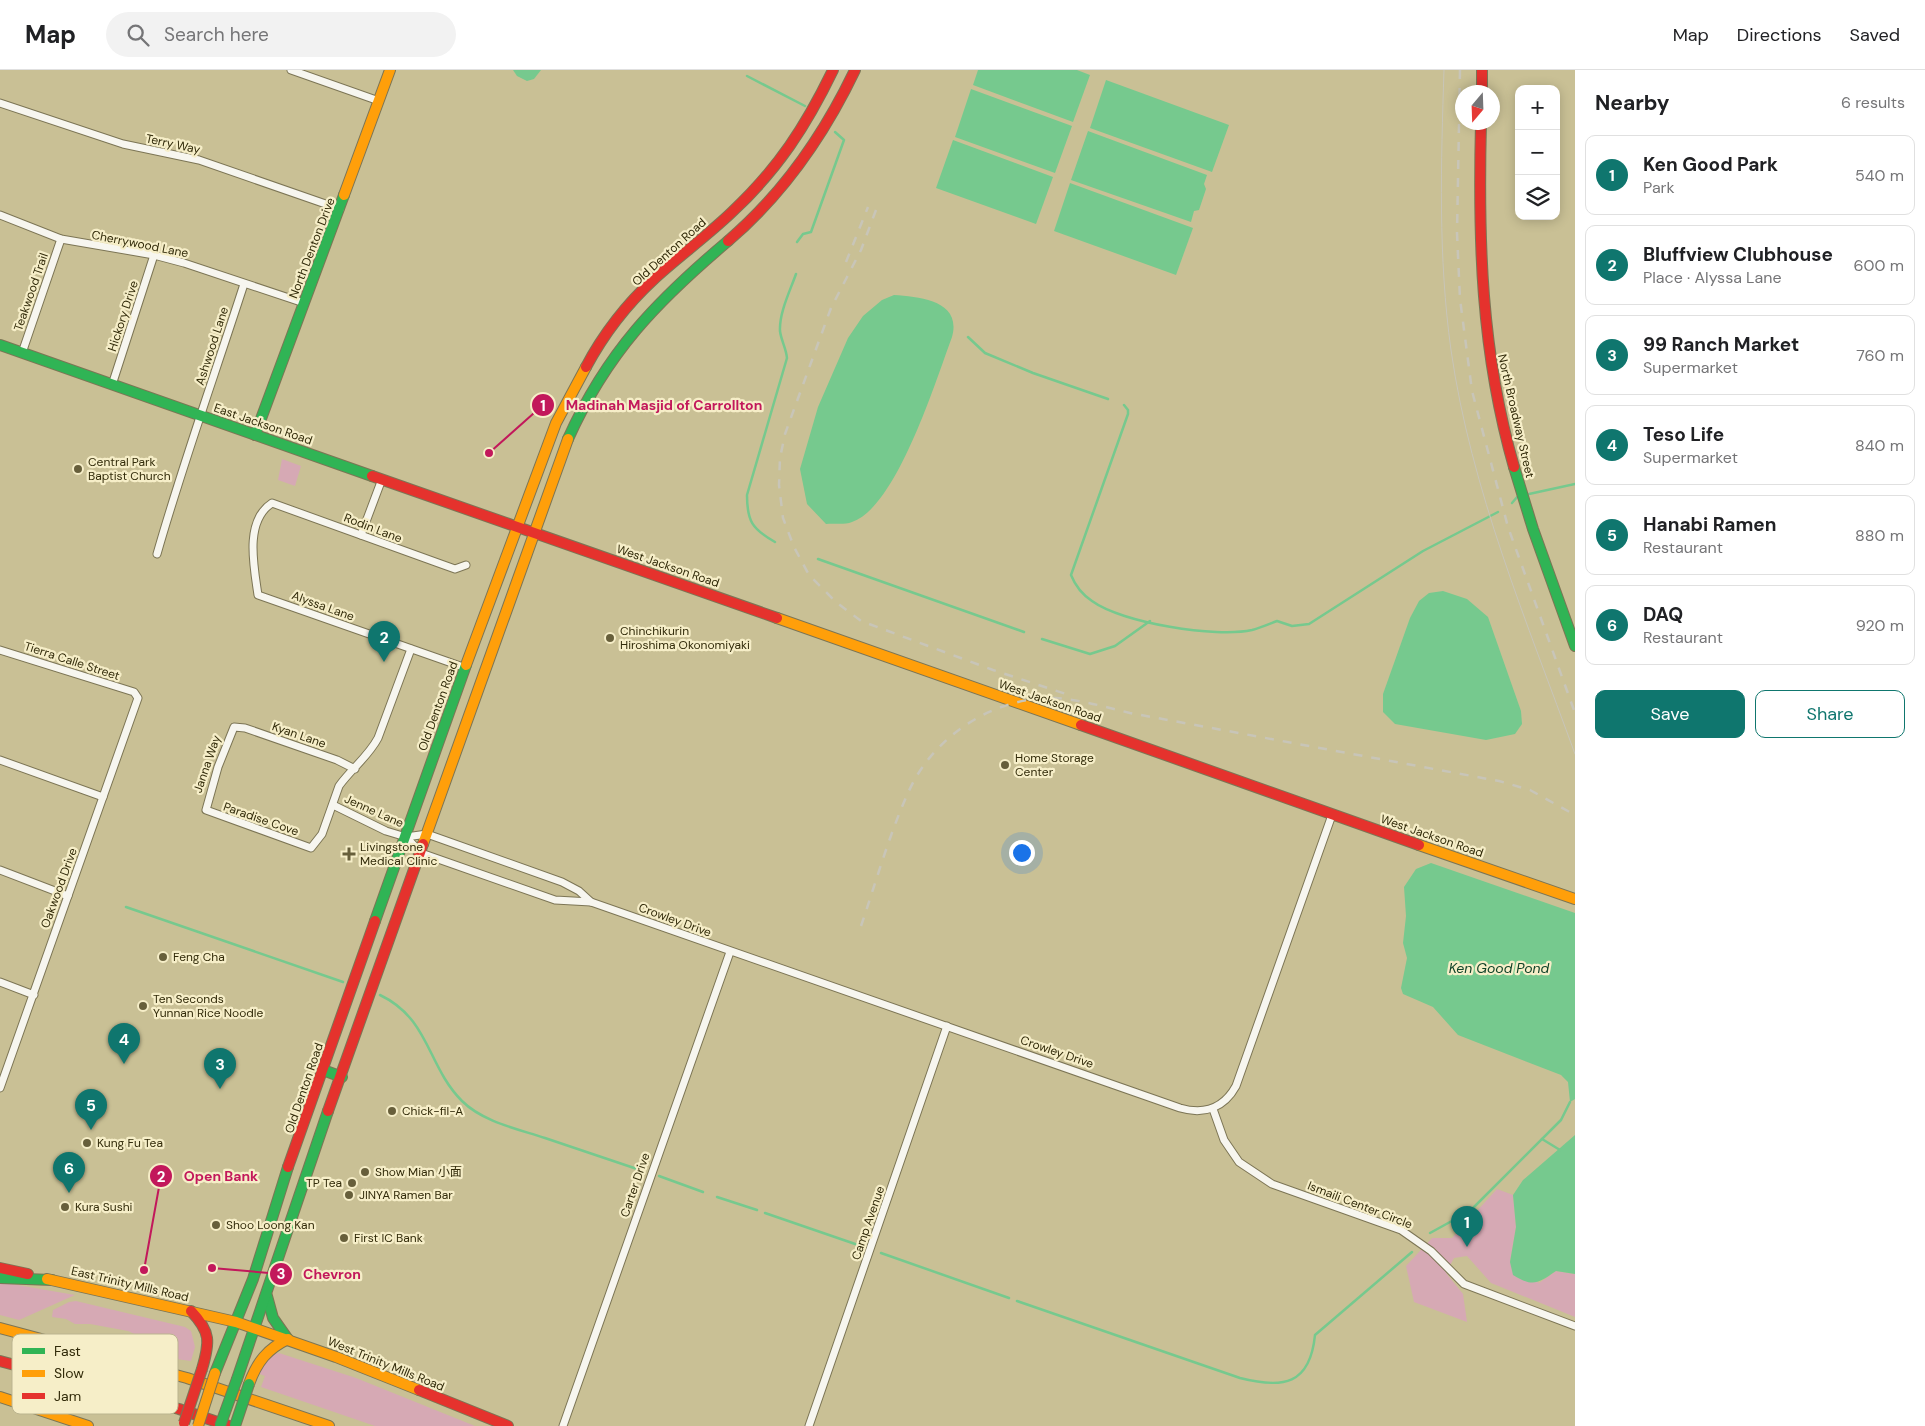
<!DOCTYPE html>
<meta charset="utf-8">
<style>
:root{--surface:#fff;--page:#f2f2f2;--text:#202124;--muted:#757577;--line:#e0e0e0;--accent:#0f766e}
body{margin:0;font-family:"DM Sans","Noto Sans SC",sans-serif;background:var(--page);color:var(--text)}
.controls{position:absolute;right:15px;top:15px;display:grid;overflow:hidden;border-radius:10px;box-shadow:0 2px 12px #0003}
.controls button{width:45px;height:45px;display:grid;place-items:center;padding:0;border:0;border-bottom:1px solid var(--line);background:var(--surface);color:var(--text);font:25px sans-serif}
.compass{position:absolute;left:1455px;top:15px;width:45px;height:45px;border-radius:50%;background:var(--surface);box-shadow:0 2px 12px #0003;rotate:199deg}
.you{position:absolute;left:1021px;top:782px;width:18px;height:18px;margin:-12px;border:4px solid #fff;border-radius:50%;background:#1a73e8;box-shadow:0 0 0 8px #1a73e833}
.badge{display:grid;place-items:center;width:32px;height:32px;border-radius:50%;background:var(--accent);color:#fff;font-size:16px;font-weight:700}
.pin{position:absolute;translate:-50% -41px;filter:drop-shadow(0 1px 2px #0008)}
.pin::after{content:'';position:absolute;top:26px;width:18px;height:15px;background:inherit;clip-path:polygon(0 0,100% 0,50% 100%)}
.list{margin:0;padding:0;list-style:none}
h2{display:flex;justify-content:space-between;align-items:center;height:65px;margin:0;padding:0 20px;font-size:21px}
h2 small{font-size:16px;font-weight:400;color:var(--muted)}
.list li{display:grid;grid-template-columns:32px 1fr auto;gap:15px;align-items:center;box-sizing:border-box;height:80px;margin:0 10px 10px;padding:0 10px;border:1px solid var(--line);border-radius:10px}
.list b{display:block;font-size:19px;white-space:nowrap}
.list p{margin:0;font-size:16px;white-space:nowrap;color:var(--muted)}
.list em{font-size:16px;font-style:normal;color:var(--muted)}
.actions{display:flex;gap:10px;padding:15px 20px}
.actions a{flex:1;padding:11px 0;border:1px solid var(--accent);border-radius:10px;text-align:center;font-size:18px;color:var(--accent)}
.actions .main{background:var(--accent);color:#fff}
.icon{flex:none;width:28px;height:28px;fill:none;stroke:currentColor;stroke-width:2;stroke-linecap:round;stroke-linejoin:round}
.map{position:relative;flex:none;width:1575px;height:1356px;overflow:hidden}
header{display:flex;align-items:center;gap:30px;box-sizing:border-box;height:70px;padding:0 25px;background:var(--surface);border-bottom:1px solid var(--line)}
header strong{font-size:24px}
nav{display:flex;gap:28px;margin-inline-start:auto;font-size:18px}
.search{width:350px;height:45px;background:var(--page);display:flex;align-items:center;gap:12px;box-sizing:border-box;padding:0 18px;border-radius:28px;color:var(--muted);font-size:19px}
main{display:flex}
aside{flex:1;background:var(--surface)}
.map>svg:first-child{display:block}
.green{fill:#d6a9b4}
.water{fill:#76c98e}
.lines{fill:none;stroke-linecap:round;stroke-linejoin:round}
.stream{stroke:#76c98e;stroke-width:2.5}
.street-casing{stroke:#7c7555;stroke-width:9}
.fast-casing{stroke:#7c7555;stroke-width:12}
.slow-casing{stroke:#7c7555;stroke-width:12}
.jam-casing{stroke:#7c7555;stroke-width:12}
.street{stroke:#f7f6ef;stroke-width:7}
.fast{stroke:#30b455;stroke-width:10}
.slow{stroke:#ff9f0a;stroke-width:10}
.jam{stroke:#e5322d;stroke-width:10}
.tram{stroke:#c8c5b8;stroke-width:1}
.rail{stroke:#c8c5b8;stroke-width:2.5;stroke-dasharray:9 9;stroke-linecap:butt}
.fast-bridge-casing{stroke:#7c7555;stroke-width:12;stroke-linecap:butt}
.slow-bridge-casing{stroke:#7c7555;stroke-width:12;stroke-linecap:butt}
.jam-bridge-casing{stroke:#7c7555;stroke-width:12;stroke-linecap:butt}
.fast-bridge{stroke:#30b455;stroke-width:10}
.slow-bridge{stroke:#ff9f0a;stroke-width:10}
.jam-bridge{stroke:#e5322d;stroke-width:10}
.poi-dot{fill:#675f3b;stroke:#f6eec8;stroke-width:2}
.labels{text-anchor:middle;stroke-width:4.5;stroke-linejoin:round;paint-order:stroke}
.street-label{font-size:12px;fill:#322b0a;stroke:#f6eec8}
.poi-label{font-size:12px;fill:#322b0a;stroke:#f6eec8;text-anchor:start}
.water-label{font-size:14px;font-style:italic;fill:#0f4228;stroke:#f6eec8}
.key{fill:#f6eec8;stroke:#bbb48f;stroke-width:1}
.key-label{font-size:14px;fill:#322b0a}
.leader{fill:none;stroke:#c2185b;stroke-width:2}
.callout-dot{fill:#c2185b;stroke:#f6eec8;stroke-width:2}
.mark-label{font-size:15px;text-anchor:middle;font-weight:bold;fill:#fff}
.callout-label{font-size:14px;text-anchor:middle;font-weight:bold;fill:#c2185b;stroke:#f6eec8;stroke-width:4.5;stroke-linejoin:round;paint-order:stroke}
</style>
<header>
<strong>Map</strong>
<div class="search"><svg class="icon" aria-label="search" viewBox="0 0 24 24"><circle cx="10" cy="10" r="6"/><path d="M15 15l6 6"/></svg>Search here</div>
<nav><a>Map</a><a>Directions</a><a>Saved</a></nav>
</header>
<main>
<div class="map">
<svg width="1575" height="1356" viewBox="0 0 1575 1356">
<rect width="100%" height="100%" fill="#c9c095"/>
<g class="green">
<path d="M282,389l19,7 -6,20 -17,-6z"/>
<path d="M1497,1119l16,6 3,32 -6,35 29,21 17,-12 19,3v43l-84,-34 -24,-27 -13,2 -8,15 17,21 4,28 -53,-20 -8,-36 26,-28h20z"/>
<path d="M0,1212l75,13 -56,25 -19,-5z"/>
<path d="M76,1231l109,26 6,4 4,16 -4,14 -15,-2 -21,-15 -27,-13 -38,-7h-15l-9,-5 -14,-2 1,-7 16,-8z"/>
<path d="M279,1283l77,25 119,48h-100l-114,-39 4,-11 -8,-3 11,-18z"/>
</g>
<g class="water">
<path d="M513,0h28l-7,9 -7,2 -10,-5z"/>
<path d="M978,0h99l13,5 -17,47 -100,-37z"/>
<path d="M1106,10l123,45 -17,47 -122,-44z"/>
<path d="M971,19l101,37 -17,47 -100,-36z"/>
<path d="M1088,61l119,44 -3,9 2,5 -7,21 -5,1 -3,11 -120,-42z"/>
<path d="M953,70l100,37 -17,47 -100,-36z"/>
<path d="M1070,113l123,45 -17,47 -122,-44z"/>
<path d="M894,225c27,2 68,6 58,42 -16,43 -55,170 -100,185 -7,3 -18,1 -26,2l-19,-20 -7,-35 18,-62 30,-69 15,-22 19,-16z"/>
<path d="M1443,521l24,8 21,18 33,94 1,13 -7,10 -29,6 -91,-16 -12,-12v-18l27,-76 9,-17 10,-8z"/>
<path d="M1431,793l144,50v186l-5,3 -2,-20 -7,-7 -103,-40 -25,-28 -30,-13 -2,-6 6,-30 -4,-15 3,-27 -2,-29 12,-18z"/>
<path d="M1575,1065v139l-19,-3c-19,13 -23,16 -43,4l-3,-13 6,-35 -3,-32 10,-15z"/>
</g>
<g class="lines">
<g class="stream">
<path d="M747,6l58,30"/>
<path d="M797,172l6,-8 8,-2 33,-92 -9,-8"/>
<path d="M968,267l17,16 48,20 75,26"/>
<path d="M1124,335l4,5v4l-57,161c4,10 12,20 21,26 30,22 124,37 160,29 8,-2 17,-6 25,-9l15,5 17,-2 114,-73 75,-39"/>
<path d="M1529,424l46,-10"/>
<path d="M1512,433l6,-7"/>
<path d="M775,472c-23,-13 -28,-21 -28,-47l40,-137c-1,-10 -6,-18 -7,-27 -1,-18 10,-40 16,-57"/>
<path d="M818,489l206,73"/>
<path d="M1042,569l48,15 25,-8 35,-25"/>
<path d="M126,837l217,75"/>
<path d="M380,925c50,24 47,71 82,106 21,21 56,28 83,37 33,11 65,22 98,33"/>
<path d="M1542,1069l18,11"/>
<path d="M659,1106l44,16"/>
<path d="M717,1127l40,13"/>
<path d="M765,1143l96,33"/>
<path d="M1430,1163l40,-22 91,-91 9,-18"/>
<path d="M881,1183l128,45"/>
<path d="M1017,1231l223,77c43,11 70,7 75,-43l97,-83"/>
</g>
<g class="street-casing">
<g id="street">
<path d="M291,0l88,31"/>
<path d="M0,33l123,41 76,16 141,49"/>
<path d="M0,145l61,24 93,16 30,8 120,40"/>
<path d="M22,283l39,-114"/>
<path d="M112,315l42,-130"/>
<path d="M361,465l21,-56"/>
<path d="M157,484c26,-91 58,-180 87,-270"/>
<path d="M0,580l134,42 4,6 -138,390"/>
<path d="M466,598l-208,-73c-4,-28 -14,-74 14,-92l169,61 14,5 11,-4"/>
<path d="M0,690l103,37"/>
<path d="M355,699l-18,-9 -92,-32 -11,-1 -16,40 -12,43 105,38 11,-14 17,-48c12,-17 29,-29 39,-48l33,-89"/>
<path d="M333,735l53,26 20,6 21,-3 135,48 17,9 12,11"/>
<path d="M406,767l15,16 134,47 36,2 589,206c24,7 44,0 56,-22l96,-271"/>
<path d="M0,800l68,26"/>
<path d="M0,912l34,13"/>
<path d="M1213,1039l11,31 15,22 33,22 129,46 30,21 33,33 111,42"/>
<path d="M563,1356l167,-474"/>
<path d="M809,1356l138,-400"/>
</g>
</g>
<g class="fast-casing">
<g id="fast">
<path d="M0,275l372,131"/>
<path d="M255,365l89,-240"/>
<path d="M568,369c39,-87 89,-138 160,-198"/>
<path d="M1514,397l19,62 42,117"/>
<path d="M375,851l91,-256"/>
<path d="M323,1000l19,7"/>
<path d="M0,1208l52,2"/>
<path d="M267,1226l6,22 14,20"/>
<path d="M215,1303l38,-94 35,-112"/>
<path d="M237,1309l91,-268"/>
</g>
</g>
<g class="slow-casing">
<g id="slow">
<path d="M344,125l46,-125"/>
<path d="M777,548l304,107"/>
<path d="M466,595l90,-242 30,-56"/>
<path d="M423,774l145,-405"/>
<path d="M1419,775l156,54"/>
<path d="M47,1209l189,43 100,35 83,33"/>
<path d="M0,1258l187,50 142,48"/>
<path d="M249,1314c8,-22 18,-35 39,-45"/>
<path d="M0,1327l88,29"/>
</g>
</g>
<g class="jam-casing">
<g id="jam">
<path d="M1482,0v22"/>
<path d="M1481,52c-3,119 0,230 33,345"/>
<path d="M728,171c55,-47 96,-106 127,-171"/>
<path d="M586,297c17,-32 42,-64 68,-88 25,-23 53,-43 78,-67 46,-43 74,-86 101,-142"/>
<path d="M372,406l405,142"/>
<path d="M1081,655l338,120"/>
<path d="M328,1041l95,-267"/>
<path d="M288,1097l87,-246"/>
<path d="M0,1198l28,6"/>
<path d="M191,1241c20,21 19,31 11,58"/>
<path d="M0,1291l179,48 50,17"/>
<path d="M419,1320l89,36"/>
</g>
</g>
<use href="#street" class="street"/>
<use href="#fast" class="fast"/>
<use href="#slow" class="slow"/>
<use href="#jam" class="jam"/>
<path class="tram" d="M1444,0c-3,93 -6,187 7,280 20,140 76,272 124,404"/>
<g class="rail">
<path d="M1460,0l-3,163 3,66 12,92 36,136 67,186"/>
<path d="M876,140l-15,40 -30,58 -46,126 -5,24 -1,27 4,33 11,29 15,28 27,27 25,19 132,49 76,25"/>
<path d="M846,192l22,-55"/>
<path d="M861,856c15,-44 28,-91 47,-133 24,-56 86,-97 148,-95 25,2 50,9 74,15l369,68 31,9 45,25"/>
</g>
<g class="fast-bridge-casing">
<g id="fast-bridge">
<path d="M220,1356l17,-47"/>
<path d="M235,1356l14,-42"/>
</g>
</g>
<g class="slow-bridge-casing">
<path id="slow-bridge" d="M198,1356l17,-53"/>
</g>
<g class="jam-bridge-casing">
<path id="jam-bridge" d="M184,1353l18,-54"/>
</g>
<use href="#fast-bridge" class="fast-bridge"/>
<use href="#slow-bridge" class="slow-bridge"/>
<use href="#jam-bridge" class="jam-bridge"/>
</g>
<g class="poi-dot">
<circle cx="78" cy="399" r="5"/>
<circle cx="610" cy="568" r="5"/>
<circle cx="1005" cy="695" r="5"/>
<path d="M346.5 776.5h5v5h5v5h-5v5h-5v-5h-5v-5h5z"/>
<circle cx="163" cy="887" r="5"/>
<circle cx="143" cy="936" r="5"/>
<circle cx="392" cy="1041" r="5"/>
<circle cx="87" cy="1073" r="5"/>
<circle cx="365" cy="1102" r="5"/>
<circle cx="352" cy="1113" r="5"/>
<circle cx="349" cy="1125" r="5"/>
<circle cx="65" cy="1137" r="5"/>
<circle cx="216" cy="1155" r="5"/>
<circle cx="344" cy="1168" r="5"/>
</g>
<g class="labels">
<g class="street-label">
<text transform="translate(173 74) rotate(12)" y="4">Terry Way</text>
<text transform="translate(140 174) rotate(11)" y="4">Cherrywood Lane</text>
<text transform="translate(312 178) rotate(-69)" y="4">North Denton Drive</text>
<text transform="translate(669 182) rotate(-42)" y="4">Old Denton Road</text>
<text transform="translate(31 222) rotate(-71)" y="4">Teakwood Trail</text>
<text transform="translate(123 246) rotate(-72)" y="4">Hickory Drive</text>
<text transform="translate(212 276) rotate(-72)" y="4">Ashwood Lane</text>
<text transform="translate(1516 346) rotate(77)" y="4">North Broadway Street</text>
<text transform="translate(263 354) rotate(19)" y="4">East Jackson Road</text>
<text transform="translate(373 458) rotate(21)" y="4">Rodin Lane</text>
<text transform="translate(668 496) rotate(19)" y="4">West Jackson Road</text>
<text transform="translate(323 536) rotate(20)" y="4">Alyssa Lane</text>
<text transform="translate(72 591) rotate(18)" y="4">Tierra Calle Street</text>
<text transform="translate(1050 631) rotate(19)" y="4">West Jackson Road</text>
<text transform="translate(438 636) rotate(-70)" y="4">Old Denton Road</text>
<text transform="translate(299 665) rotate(19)" y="4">Kyan Lane</text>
<text transform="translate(207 694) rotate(-71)" y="4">Janna Way</text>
<text transform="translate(374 741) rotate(24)" y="4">Jenne Lane</text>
<text transform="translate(261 749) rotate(19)" y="4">Paradise Cove</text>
<text transform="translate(1432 766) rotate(19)" y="4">West Jackson Road</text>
<text transform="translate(59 818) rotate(-70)" y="4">Oakwood Drive</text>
<text transform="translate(675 850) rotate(20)" y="4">Crowley Drive</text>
<text transform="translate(1057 982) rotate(19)" y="4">Crowley Drive</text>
<text transform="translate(304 1018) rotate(-71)" y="4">Old Denton Road</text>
<text transform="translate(635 1115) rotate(-71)" y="4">Carter Drive</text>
<text transform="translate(1360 1135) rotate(21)" y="4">Ismaili Center Circle</text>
<text transform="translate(868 1153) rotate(-71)" y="4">Camp Avenue</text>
<text transform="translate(130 1214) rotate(13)" y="4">East Trinity Mills Road</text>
<text transform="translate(386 1294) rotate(22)" y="4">West Trinity Mills Road</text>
</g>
<g class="poi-label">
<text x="88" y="396">Central Park<tspan x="88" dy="14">Baptist Church</tspan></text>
<text x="620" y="565">Chinchikurin<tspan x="620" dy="14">Hiroshima Okonomiyaki</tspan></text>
<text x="1015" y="692">Home Storage<tspan x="1015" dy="14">Center</tspan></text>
<text x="360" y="781">Livingstone<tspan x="360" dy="14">Medical Clinic</tspan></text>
<text x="173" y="891">Feng Cha</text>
<text x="153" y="933">Ten Seconds<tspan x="153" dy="14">Yunnan Rice Noodle</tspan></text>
<text x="402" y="1045">Chick-fil-A</text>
<text x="97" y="1077">Kung Fu Tea</text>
<text x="375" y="1106">Show Mian 小面</text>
<text x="342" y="1117" text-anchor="end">TP Tea</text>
<text x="359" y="1129">JINYA Ramen Bar</text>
<text x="75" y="1141">Kura Sushi</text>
<text x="226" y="1159">Shoo Loong Kan</text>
<text x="354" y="1172">First IC Bank</text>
</g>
<g class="water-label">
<text x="1499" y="903">Ken Good Pond</text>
</g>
</g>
<rect x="12" y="1264" width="166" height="80" rx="8" class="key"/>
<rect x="22" y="1278" width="23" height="6" fill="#30b455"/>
<rect x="22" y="1300" width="23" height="7" fill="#ff9f0a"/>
<rect x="22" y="1323" width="23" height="6" fill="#e5322d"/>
<g class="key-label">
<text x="54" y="1286">Fast</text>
<text x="54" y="1308">Slow</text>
<text x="54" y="1331">Jam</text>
</g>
<path class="leader" d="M489 383L543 335M144 1200L161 1106M212 1198L281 1204"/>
<g class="callout-dot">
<circle cx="489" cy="383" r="5"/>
<circle cx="144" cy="1200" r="5"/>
<circle cx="212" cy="1198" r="5"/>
<circle cx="543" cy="335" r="12"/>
<circle cx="161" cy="1106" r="12"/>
<circle cx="281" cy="1204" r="12"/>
</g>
<g class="mark-label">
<text x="543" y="341">1</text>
<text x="161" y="1112">2</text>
<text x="281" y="1209">3</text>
</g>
<g class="callout-label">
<text x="664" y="340">Madinah Masjid of Carrollton</text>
<text x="221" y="1111">Open Bank</text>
<text x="332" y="1209">Chevron</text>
</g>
</svg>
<div class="controls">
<button>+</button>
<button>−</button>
<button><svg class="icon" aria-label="layers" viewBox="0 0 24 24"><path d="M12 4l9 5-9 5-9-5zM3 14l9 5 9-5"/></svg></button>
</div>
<svg class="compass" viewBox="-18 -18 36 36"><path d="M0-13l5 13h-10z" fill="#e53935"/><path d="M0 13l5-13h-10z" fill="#757577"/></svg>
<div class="you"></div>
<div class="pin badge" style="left:1467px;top:1177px">1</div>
<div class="pin badge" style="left:384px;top:592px">2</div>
<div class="pin badge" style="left:220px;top:1019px">3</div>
<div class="pin badge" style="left:124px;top:994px">4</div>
<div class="pin badge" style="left:91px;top:1060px">5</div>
<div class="pin badge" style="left:69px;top:1123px">6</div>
</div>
<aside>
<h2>Nearby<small>6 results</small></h2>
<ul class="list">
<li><span class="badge">1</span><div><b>Ken Good Park</b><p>Park</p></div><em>540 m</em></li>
<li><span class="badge">2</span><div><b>Bluffview Clubhouse</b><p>Place · Alyssa Lane</p></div><em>600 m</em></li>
<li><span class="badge">3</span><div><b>99 Ranch Market</b><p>Supermarket</p></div><em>760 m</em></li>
<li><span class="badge">4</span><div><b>Teso Life</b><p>Supermarket</p></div><em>840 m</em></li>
<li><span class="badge">5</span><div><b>Hanabi Ramen</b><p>Restaurant</p></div><em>880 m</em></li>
<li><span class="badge">6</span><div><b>DAQ</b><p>Restaurant</p></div><em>920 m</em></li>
</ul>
<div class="actions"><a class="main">Save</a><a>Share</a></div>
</aside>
</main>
